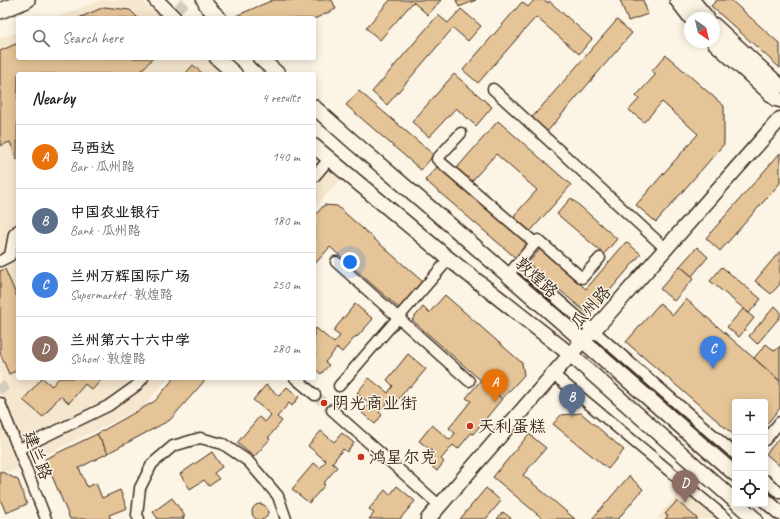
<!DOCTYPE html>
<meta charset="utf-8">
<style>
:root{--surface:#fff;--page:#f6f6f6;--text:#222;--muted:#767676;--line:#e0e0e0;--accent:#c8321e}
body{margin:0;font-family:Caveat,"LXGW WenKai TC",sans-serif;background:var(--page);color:var(--text)}
.controls{position:absolute;right:12px;bottom:12px;display:grid;overflow:hidden;border-radius:4px;box-shadow:0 2px 10px #0003}
.controls button{width:36px;height:36px;display:grid;place-items:center;padding:0;border:0;border-bottom:1px solid var(--line);background:var(--surface);color:var(--text);font:20px sans-serif}
.compass{position:absolute;left:684px;top:12px;width:36px;height:36px;border-radius:50%;background:var(--surface);box-shadow:0 2px 10px #0003;rotate:146deg}
.you{position:absolute;left:350px;top:262px;width:14px;height:14px;margin:-10px;border:3px solid #fff;border-radius:50%;background:#1a73e8;box-shadow:0 0 0 6px #1a73e833}
.badge{display:grid;place-items:center;width:26px;height:26px;border-radius:50%;background:var(--accent);color:#fff;font-size:13px;font-weight:700}
.pin{position:absolute;translate:-50% -33px;filter:drop-shadow(0 1px 2px #0008)}
.pin::after{content:'';position:absolute;top:21px;width:14px;height:12px;background:inherit;clip-path:polygon(0 0,100% 0,50% 100%)}
.list{margin:0;padding:0;list-style:none}
h2{display:flex;justify-content:space-between;align-items:center;height:52px;margin:0;padding:0 16px;font-size:17px}
h2 small{font-size:13px;font-weight:400;color:var(--muted)}
.list li{display:grid;grid-template-columns:26px 1fr auto;gap:12px;align-items:center;box-sizing:border-box;height:64px;padding:0 16px;border-top:1px solid var(--line)}
.list b{display:block;font-size:15px;white-space:nowrap}
.list p{margin:0;font-size:13px;white-space:nowrap;color:var(--muted)}
.list em{font-size:13px;font-style:normal;color:var(--muted)}
.icon{flex:none;width:22px;height:22px;fill:none;stroke:currentColor;stroke-width:2;stroke-linecap:round;stroke-linejoin:round}
.map{position:relative;flex:none;width:780px;height:519px;overflow:hidden}
.search{position:absolute;background:var(--surface);box-shadow:0 2px 10px #0003;left:16px;top:16px;width:300px;height:44px;display:flex;align-items:center;gap:10px;box-sizing:border-box;padding:0 14px;border-radius:4px;color:var(--muted);font-size:15px}
.panel{position:absolute;background:var(--surface);box-shadow:0 2px 10px #0003;left:16px;top:72px;width:300px;height:308px;border-radius:4px}
.map>svg:first-child{display:block}
.built{fill:#f5e6ce}
.building{fill:#e5c497;stroke:#3b2a1e}
.lines{fill:none;stroke-linecap:round;stroke-linejoin:round}
.street-tunnel{stroke:#d5ccbd;stroke-width:10;stroke-dasharray:10 5;stroke-linecap:butt}
.street-casing{stroke:#3b2a1e;stroke-width:13}
.secondary-casing{stroke:#3b2a1e;stroke-width:17}
.primary-casing{stroke:#3b2a1e;stroke-width:18}
.street{stroke:#fcf5e5;stroke-width:10}
.secondary{stroke:#fcf5e5;stroke-width:14}
.primary{stroke:#fcf5e5;stroke-width:15}
.poi-dot{fill:#c8321e;stroke:#fcf5e5;stroke-width:1.5}
.labels{text-anchor:middle;stroke-width:3;stroke-linejoin:round;paint-order:stroke}
.street-label{font-size:17px;fill:#3b2a1e;stroke:#fcf5e5}
.poi-label{font-size:17px;fill:#3b2a1e;stroke:#fcf5e5;text-anchor:start}
</style>
<div class="map">
<svg width="780" height="519" viewBox="0 0 780 519">
<rect width="100%" height="100%" fill="#fcf5e5"/>
<filter id="ink" filterUnits="userSpaceOnUse"><feTurbulence type="fractalNoise" baseFrequency=".025" numOctaves="2"/><feDisplacementMap in="SourceGraphic" scale="8" xChannelSelector="R" yChannelSelector="G"/><feConvolveMatrix kernelMatrix="1 2 1 2 8 2 1 2 1" color-interpolation-filters="sRGB"/></filter>
<g filter="url(#ink)">
<g class="built">
<path d="M102,0h39l21,18h-108z"/>
<path d="M18,32v26h190l17,16h-207v304h150l-25,29 -132,65 -11,-2v-432z"/>
<path d="M314,155l26,24 -26,30z"/>
<path d="M683,488l36,31h-63z"/>
</g>
<g class="building">
<path d="M273,0h59l4,9 -22,10 -83,-1z"/>
<path d="M390,0h51l-13,15 -15,-13 -33,38 -14,-12z"/>
<path d="M456,0h20l-17,7z"/>
<path d="M534,0h10l4,3 1,-2 43,38 -13,15 -43,-37 -58,66 -15,-13 59,-68 6,5z"/>
<path d="M620,0h23l5,14 -20,7z"/>
<path d="M717,0h14l49,44v24l-69,-62z"/>
<path d="M104,7l26,3 8,8h-59z"/>
<path d="M461,9l20,17 -13,15 -15,-13 -66,77 -15,-13 66,-77 10,8z"/>
<path d="M617,20l15,13 -87,101 -16,-13z"/>
<path d="M18,43v15h135l-15,16h-120l-1,86 -7,-18 -10,4v-95z"/>
<path d="M666,55l58,51v38l-68,78 -20,-17 62,-71 -36,-32 -18,20 -15,-12 10,-11 -3,-3 20,-22 -4,-3z"/>
<path d="M193,65l10,9h-18z"/>
<path d="M454,74l38,33 -16,19 -20,-18 -27,29 -17,-15z"/>
<path d="M359,91l75,64 -13,15 -75,-65z"/>
<path d="M498,121l73,64 -43,49 -17,-15 26,-29 -41,-36 -26,29 -15,-13z"/>
<path d="M780,153v30l-60,68 -14,-13z"/>
<path d="M438,166l92,78 -13,15 -92,-79z"/>
<path d="M571,198l46,41 -13,15 -47,-40z"/>
<path d="M324,205l13,1 86,76 -23,27 -70,-62 -16,18v-48z"/>
<path d="M626,242l15,12 -52,61 -61,-52 12,-14 46,40z"/>
<path d="M697,247l11,10 -16,19 -12,-10z"/>
<path d="M780,251v33l-9,10 -16,-13z"/>
<path d="M680,266l14,12 -20,23 -14,-12z"/>
<path d="M722,267l39,32 -12,14 -39,-32z"/>
<path d="M5,269l13,30v71l-9,4 -9,-21v-82z"/>
<path d="M445,295l77,68 2,12 -22,24 -90,-79 11,-13 6,6z"/>
<path d="M686,299l94,82v27l-15,18v-24h-30v34l-109,-94 34,-39 13,12z"/>
<path d="M355,304l18,15 -16,18 -1,-1 -14,16 -5,-4 -12,14 4,3 -8,9 -7,-6v-11l2,-3 -2,-1v-23l2,-2 18,15 6,-7 -7,-5z"/>
<path d="M775,306l5,5v6l-23,27 -8,-8z"/>
<path d="M743,309l11,9 -15,19 -12,-10z"/>
<path d="M766,344l9,7 5,-5v35l-26,-23z"/>
<path d="M408,354l18,15 -15,18 -2,-1 -13,16 -5,-4 -12,14 3,3 -7,9 -13,-11 8,-9 -13,-11 12,-15 19,15 5,-7 -6,-6z"/>
<path d="M42,378l10,8 7,-8h44l-11,12 -7,-6 -16,19 -9,-7 -17,21 -20,-17z"/>
<path d="M174,378h33l-37,42 -62,33 -11,-19 58,-33z"/>
<path d="M481,380l21,19 -29,35 -2,-1 -13,16 -5,-4 -12,14 3,3 -7,9 -13,-11 8,-9 -13,-10 13,-16 18,15 5,-7 -6,-5 22,-27 -5,-3z"/>
<path d="M266,385l13,11 8,-9 12,10 -7,9 -3,-3 -12,14 5,4 -14,17 2,1 -16,18 -17,-14 22,-26 6,5 6,-7 -18,-15z"/>
<path d="M581,413l43,37 -16,19 -55,-45 8,-9z"/>
<path d="M321,431l13,11 8,-9 12,10 -7,9 -4,-3 -11,14 5,4 -14,17 2,1 -16,18 -17,-14 22,-26 6,5 6,-7 -18,-15z"/>
<path d="M97,434l11,19 -29,15 8,19 9,-4 6,15 18,-8 7,18 -18,7 2,4h-41l-25,-60z"/>
<path d="M529,434l17,14 -23,27 52,44h-32l-50,-42z"/>
<path d="M780,437v29l-14,-12z"/>
<path d="M212,452l10,15 -8,6 5,6 -10,7 -5,-6 -14,9 -10,-15z"/>
<path d="M0,471l18,9 9,24 -21,9 -6,-14z"/>
<path d="M629,476l14,13 -25,30h-26z"/>
<path d="M397,486l18,15 -15,18h-31l5,-6 -5,-4 16,-19 5,5z"/>
<path d="M486,488l15,13 -15,18h-26z"/>
<path d="M172,498l13,18 -3,1 2,2h-26l-5,-7z"/>
<path d="M677,501l21,18h-33l3,-3 -3,-2z"/>
<circle cx="260" cy="512" r="8"/>
<path d="M503,512l9,7h-15z"/>
</g>
<g class="lines">
<g class="street-tunnel">
<path d="M166,18l22,-18"/>
<path d="M0,383l5,11"/>
<path d="M315,395l17,15"/>
</g>
<g class="street-casing">
<g id="street">
<path d="M493,89l173,160"/>
<path d="M461,133l-24,26 98,84"/>
<path d="M314,177l15,-18"/>
<path d="M0,261l10,-5 4,-22 4,-4"/>
<path d="M336,262l133,119"/>
<path d="M517,264l218,190"/>
<path d="M513,269l25,-29 44,38 18,-20"/>
<path d="M554,375l173,144"/>
<path d="M295,378l20,17"/>
<path d="M339,386l110,-127"/>
<path d="M0,403l46,116"/>
<path d="M332,410l108,96"/>
<path d="M765,440l15,-18"/>
<path d="M19,449l89,-43 28,-20 7,-8"/>
<path d="M765,480l15,13"/>
<path d="M139,519l-2,-4 3,-27 12,-24 21,-18 27,-8 23,6 25,17 30,35 8,23"/>
</g>
</g>
<g class="secondary-casing">
<g id="secondary">
<path d="M156,0l18,18"/>
<path d="M204,0l3,6 12,12"/>
<path d="M677,0l14,18"/>
<path d="M692,0l15,18"/>
<path d="M714,25l66,61"/>
<path d="M714,42l62,57 4,1"/>
<path d="M217,58l18,16"/>
<path d="M260,58l18,16"/>
<path d="M314,107l37,33 112,96 272,238"/>
<path d="M314,146l135,113 122,96 164,146"/>
<path d="M765,500l15,13"/>
<path d="M738,504l17,15"/>
<path d="M428,519l154,-178 12,-11 186,-211"/>
</g>
</g>
<g class="primary-casing">
<path id="primary" d="M0,11l27,-11"/>
</g>
<use href="#street" class="street"/>
<use href="#secondary" class="secondary"/>
<use href="#primary" class="primary"/>
</g>
</g>
<g class="poi-dot">
<circle cx="324" cy="403" r="4"/>
<circle cx="470" cy="426" r="4"/>
<circle cx="361" cy="457" r="4"/>
</g>
<g class="labels">
<g class="street-label">
<text transform="translate(537 277) rotate(42)" y="6">敦煌路</text>
<text transform="translate(590 307) rotate(-48)" y="6">瓜州路</text>
<text transform="translate(38 455) rotate(69)" y="6">建兰路</text>
</g>
<g class="poi-label">
<text x="332" y="409">阴光商业街</text>
<text x="478" y="432">天利蛋糕</text>
<text x="369" y="463">鸿星尔克</text>
</g>
</g>
</svg>
<div class="controls">
<button>+</button>
<button>−</button>
<button><svg class="icon" aria-label="locate" viewBox="0 0 24 24"><circle cx="12" cy="12" r="6"/><path d="M12 2v4M12 18v4M2 12h4M18 12h4"/></svg></button>
</div>
<svg class="compass" viewBox="-18 -18 36 36"><path d="M0-13l5 13h-10z" fill="#e53935"/><path d="M0 13l5-13h-10z" fill="#767676"/></svg>
<div class="you"></div>
<div class="pin badge" style="left:495px;top:402px;background:#e8710a">A</div>
<div class="pin badge" style="left:572px;top:417px;background:#5c6f8a">B</div>
<div class="pin badge" style="left:713px;top:369px;background:#3f7fe0">C</div>
<div class="pin badge" style="left:685px;top:503px;background:#8d6e63">D</div>
<div class="search"><svg class="icon" aria-label="search" viewBox="0 0 24 24"><circle cx="10" cy="10" r="6"/><path d="M15 15l6 6"/></svg>Search here</div>
<section class="panel">
<h2>Nearby<small>4 results</small></h2>
<ul class="list">
<li><span class="badge" style="background:#e8710a">A</span><div><b>马西达</b><p>Bar · 瓜州路</p></div><em>140 m</em></li>
<li><span class="badge" style="background:#5c6f8a">B</span><div><b>中国农业银行</b><p>Bank · 瓜州路</p></div><em>180 m</em></li>
<li><span class="badge" style="background:#3f7fe0">C</span><div><b>兰州万辉国际广场</b><p>Supermarket · 敦煌路</p></div><em>250 m</em></li>
<li><span class="badge" style="background:#8d6e63">D</span><div><b>兰州第六十六中学</b><p>School · 敦煌路</p></div><em>280 m</em></li>
</ul>
</section>
</div>
